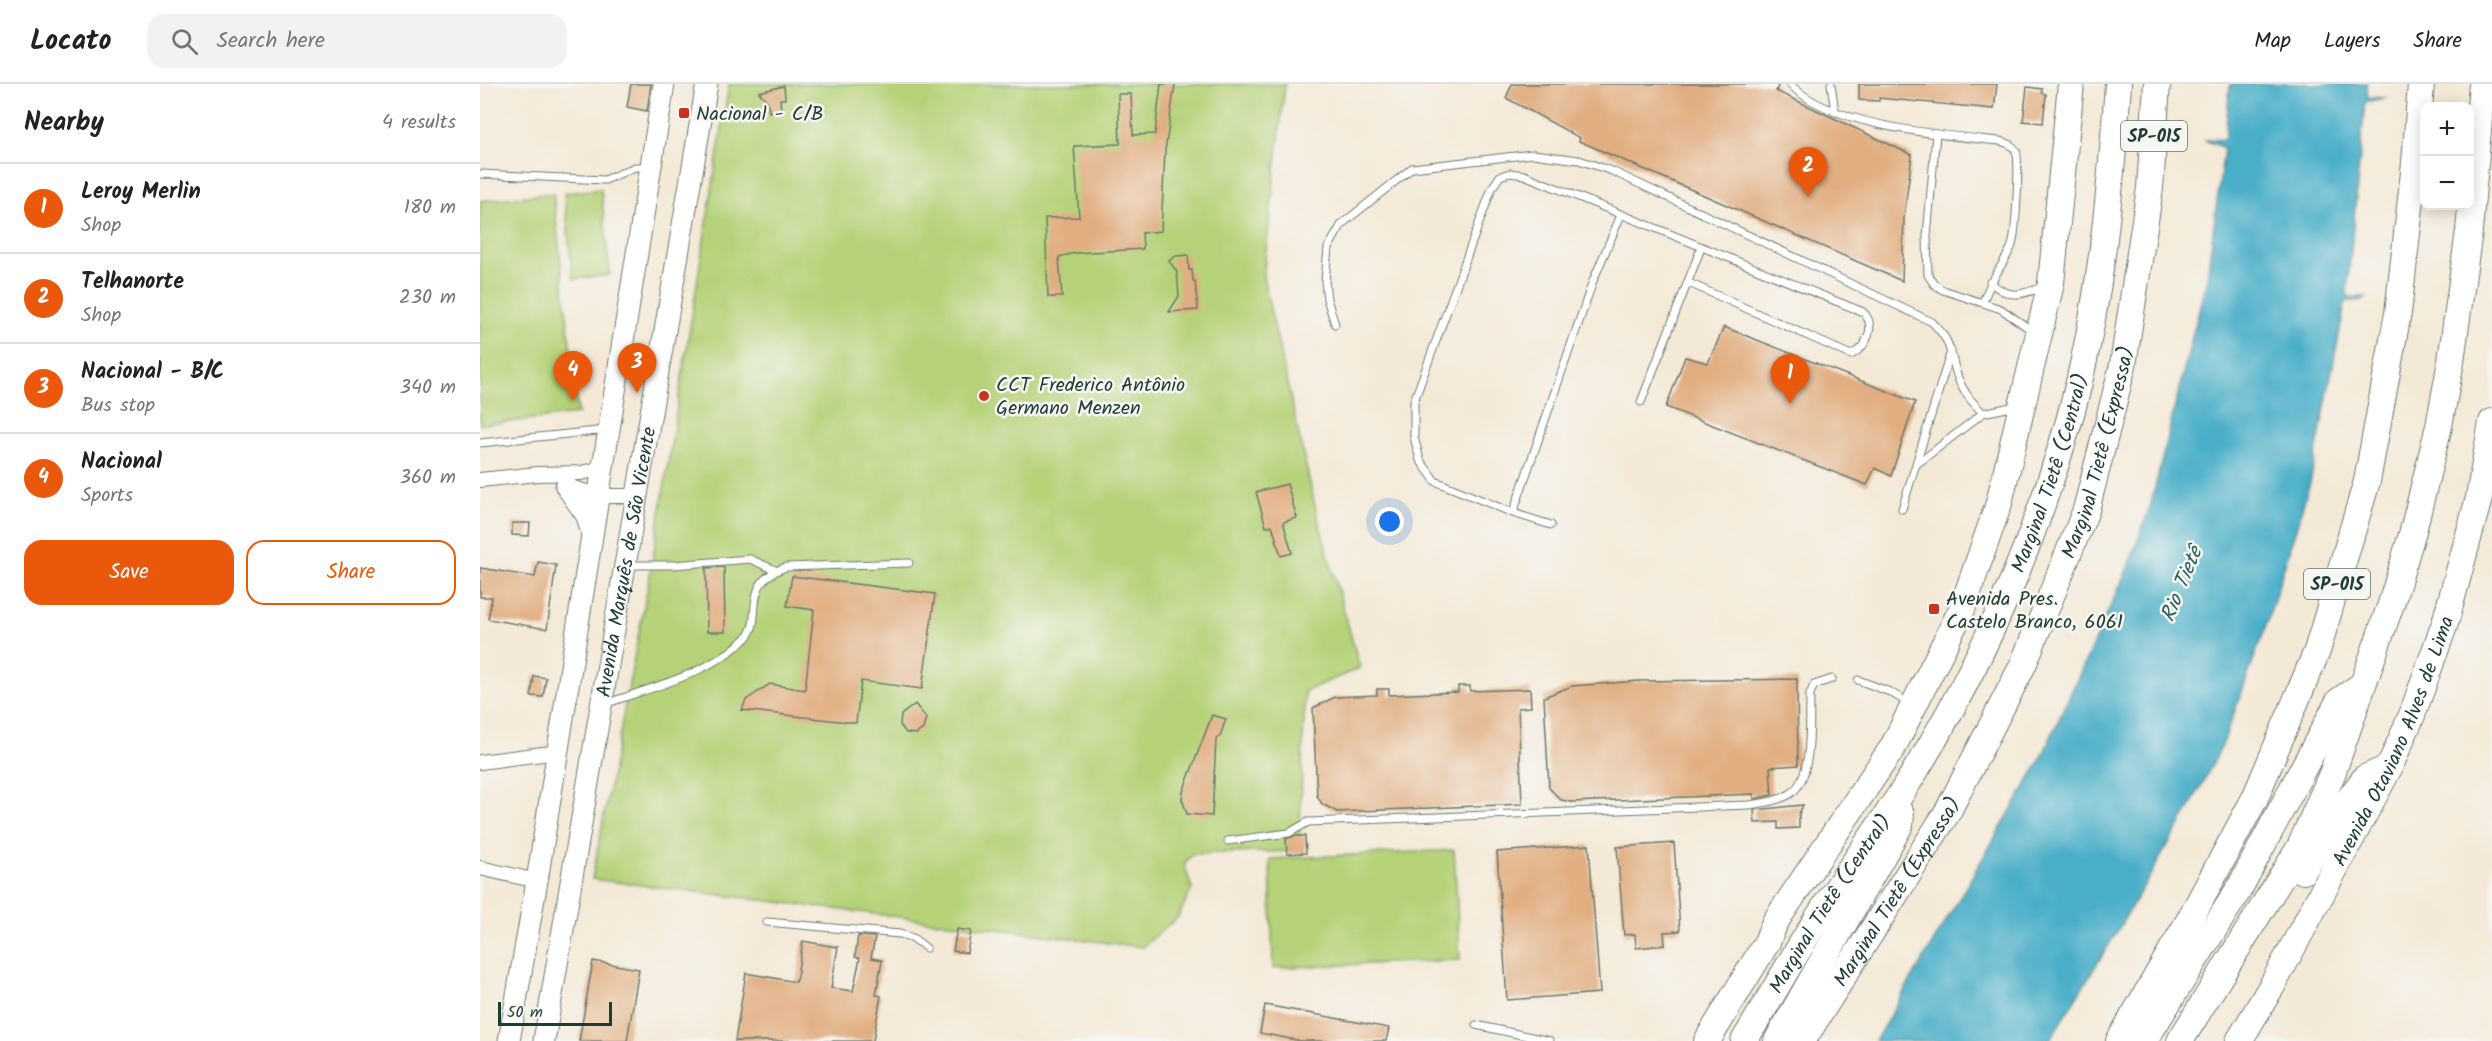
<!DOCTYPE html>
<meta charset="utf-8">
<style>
:root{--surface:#fff;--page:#f2f2f2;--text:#222;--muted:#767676;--line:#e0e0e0;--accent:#ea580c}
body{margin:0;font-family:Kalam,sans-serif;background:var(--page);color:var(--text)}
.controls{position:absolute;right:18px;top:18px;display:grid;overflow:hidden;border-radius:12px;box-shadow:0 3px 15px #0003}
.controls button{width:54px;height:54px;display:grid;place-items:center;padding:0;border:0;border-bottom:2px solid var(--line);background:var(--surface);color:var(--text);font:30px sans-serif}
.scale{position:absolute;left:18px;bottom:15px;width:114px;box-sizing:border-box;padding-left:6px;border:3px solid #1f3d34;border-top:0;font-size:16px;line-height:21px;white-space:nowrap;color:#1f3d34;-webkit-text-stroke:4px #f6f6f2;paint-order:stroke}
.you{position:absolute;left:910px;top:438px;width:21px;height:21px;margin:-15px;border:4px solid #fff;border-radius:50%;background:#1a73e8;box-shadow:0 0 0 9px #1a73e833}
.badge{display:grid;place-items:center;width:39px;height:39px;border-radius:50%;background:var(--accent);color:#fff;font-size:20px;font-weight:700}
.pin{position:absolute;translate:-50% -50px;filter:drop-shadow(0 2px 3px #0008)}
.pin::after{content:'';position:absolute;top:32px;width:21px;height:18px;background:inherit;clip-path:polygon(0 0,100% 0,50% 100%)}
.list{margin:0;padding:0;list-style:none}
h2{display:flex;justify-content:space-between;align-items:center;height:78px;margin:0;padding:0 24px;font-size:26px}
h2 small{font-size:20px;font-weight:400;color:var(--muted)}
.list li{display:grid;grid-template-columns:39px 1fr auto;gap:18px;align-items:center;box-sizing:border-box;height:90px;padding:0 24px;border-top:2px solid var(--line)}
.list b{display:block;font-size:22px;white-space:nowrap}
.list p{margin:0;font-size:20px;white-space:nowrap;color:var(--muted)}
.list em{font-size:20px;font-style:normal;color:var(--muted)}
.actions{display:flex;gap:12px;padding:18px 24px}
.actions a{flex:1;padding:14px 0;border:2px solid var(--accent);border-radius:18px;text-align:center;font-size:21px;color:var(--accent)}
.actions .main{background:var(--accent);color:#fff}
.icon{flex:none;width:33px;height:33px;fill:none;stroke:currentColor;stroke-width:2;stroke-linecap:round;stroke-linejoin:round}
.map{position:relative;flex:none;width:2012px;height:957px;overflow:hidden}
header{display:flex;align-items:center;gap:36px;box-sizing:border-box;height:84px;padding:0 30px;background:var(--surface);border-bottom:2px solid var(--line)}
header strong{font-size:28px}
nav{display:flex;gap:33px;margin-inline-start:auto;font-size:21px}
.search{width:420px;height:54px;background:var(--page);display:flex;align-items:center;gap:15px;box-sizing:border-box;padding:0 21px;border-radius:18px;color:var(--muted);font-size:22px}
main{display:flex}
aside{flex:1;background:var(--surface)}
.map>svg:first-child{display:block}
.green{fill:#b6d278;stroke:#6a8856;stroke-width:1.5}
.water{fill:#48aec8;stroke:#34767e;stroke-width:1.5}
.building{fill:#e1ae81}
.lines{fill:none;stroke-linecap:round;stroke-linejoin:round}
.lane-casing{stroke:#6a796d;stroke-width:9}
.street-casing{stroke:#6a796d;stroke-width:16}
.primary-casing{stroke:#6a796d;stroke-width:23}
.highway-casing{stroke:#6a796d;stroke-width:28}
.lane{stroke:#fff;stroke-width:7}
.street{stroke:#fff;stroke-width:14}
.primary{stroke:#fff;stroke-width:21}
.highway{stroke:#fff;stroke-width:26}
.poi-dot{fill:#c8321e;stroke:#f6f6f2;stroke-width:2}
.labels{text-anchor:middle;stroke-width:5;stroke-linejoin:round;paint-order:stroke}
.shield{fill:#f6f6f2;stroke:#60746d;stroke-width:1.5}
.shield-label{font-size:18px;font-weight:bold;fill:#1f3d34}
.poi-label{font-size:20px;fill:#1f3d34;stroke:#f6f6f2;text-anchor:start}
.street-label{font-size:20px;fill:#1f3d34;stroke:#f6f6f2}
.water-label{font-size:21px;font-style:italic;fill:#2b5f60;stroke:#f6f6f2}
</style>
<header>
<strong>Locato</strong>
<div class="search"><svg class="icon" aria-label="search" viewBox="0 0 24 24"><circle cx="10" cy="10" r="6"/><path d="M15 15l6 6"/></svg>Search here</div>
<nav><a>Map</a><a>Layers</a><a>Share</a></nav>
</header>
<main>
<aside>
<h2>Nearby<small>4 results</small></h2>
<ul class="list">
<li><span class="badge">1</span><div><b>Leroy Merlin</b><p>Shop</p></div><em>180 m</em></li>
<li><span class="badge">2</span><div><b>Telhanorte</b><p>Shop</p></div><em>230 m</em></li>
<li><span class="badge">3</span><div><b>Nacional - B/C</b><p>Bus stop</p></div><em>340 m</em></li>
<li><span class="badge">4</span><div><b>Nacional</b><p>Sports</p></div><em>360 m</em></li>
</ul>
<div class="actions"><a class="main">Save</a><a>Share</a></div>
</aside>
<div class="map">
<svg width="2012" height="957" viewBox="0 0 2012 957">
<rect width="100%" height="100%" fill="#f6f6f2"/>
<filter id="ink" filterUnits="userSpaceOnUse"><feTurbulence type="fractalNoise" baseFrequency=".0167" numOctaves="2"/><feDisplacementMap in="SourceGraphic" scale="12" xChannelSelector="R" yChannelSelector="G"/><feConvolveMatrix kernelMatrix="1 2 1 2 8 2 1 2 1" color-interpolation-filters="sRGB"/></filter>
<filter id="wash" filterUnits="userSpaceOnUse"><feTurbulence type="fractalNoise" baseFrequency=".008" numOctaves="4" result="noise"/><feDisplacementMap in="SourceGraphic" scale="24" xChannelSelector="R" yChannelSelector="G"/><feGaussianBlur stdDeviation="1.35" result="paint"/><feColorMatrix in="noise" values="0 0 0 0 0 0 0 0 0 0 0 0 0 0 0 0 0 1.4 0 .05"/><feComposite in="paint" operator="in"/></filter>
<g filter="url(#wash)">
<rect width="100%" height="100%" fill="#f4e9d7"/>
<g class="green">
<path d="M249,0h556l-22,193 54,238 43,153 -55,23 -6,160 -107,3 -8,10 8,25 -14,28 -36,30 -550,-68 60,-315z"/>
<path d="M121,105l9,86 -37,4 -9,-86z"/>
<path d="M73,109l25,221 -98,11v-224z"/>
<path d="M974,766l6,110 -187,8 -3,-109z"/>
</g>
<path class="water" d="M1750,0h137l1,13 19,1 -22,4 -18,191 2,4h18l-3,3 -16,1 -3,3 -34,175 -44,144 -45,123 -34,65 -78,132 -61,98h-174l164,-278 87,-191 24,-65 57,-230 17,-129 -20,-8 21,-1z"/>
<g id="blocks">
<g class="building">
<path d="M151,0h20l-4,27 -20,-4z"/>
<path d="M681,0h14l-10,67 -4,80 -19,2 1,16 -68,4 -16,4 3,40h-14l-3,-79 34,-1 -5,-71 46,-2 -2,-50h13l2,41 22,-1z"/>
<path d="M1032,0h267l-3,7 136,64 -8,62 -2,64 -323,-140 1,-3 -74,-40z"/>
<path d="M1379,0h138l-3,25 -115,-11v3l-20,-1z"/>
<path d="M304,2l1,13h-5l1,12 -12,1 -1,-10 -9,-10z"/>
<path d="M1547,3l15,2v4l4,1 -3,29 -20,-2z"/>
<path d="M708,171l1,15h3l1,11h2l3,29 -29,2 10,-16 -2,-24 -8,-11 7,-5z"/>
<path d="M1244,243l191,75 -24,74 -16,-8 -8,17 -201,-78 19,-50 23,6z"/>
<path d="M807,400l10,34 -14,4 9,31 -11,3 -9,-31 -6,2 -10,-35z"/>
<path d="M32,439h18l-1,13 -17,-1z"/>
<path d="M58,478l18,3 -9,64 -59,-10 4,-22h-12v-29l55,9z"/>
<path d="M244,483l1,65h-18l-1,-64z"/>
<path d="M312,492l143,18 -13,95 -61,-8 -5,42 -114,-13 4,-10 24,-16 35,6 9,-80 -27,-4z"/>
<path d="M54,592l12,2 -3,19 -12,-1z"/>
<path d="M1317,595l1,86 -28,2 2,28 -18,4v-5l-182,8 -11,-2 -12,-12 -5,-91 28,-11 67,-5z"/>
<path d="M978,602h12v5l60,-2 1,18 -13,1 4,96 -185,8 -15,-8 -5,-8 -4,-88 22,-11 42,-2v-6h12v6l69,-3z"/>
<path d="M435,620l11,14 -3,11 -7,5 -10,-1 -6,-8 1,-10z"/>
<path d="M732,631l14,4 -6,17 -4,4 -4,76 -25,-2 -5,-15 1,-7z"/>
<path d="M1323,721l-4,9v14l-21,1v-7l-23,1 -1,-13z"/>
<path d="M814,752h11l1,17 -19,1 -1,-15z"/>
<path d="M1194,759l6,88 -16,1 1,13 -29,3 -1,-14 -11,1 -7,-88z"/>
<path d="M1109,761l11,148 -93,7 -10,-148z"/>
<path d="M477,845l14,2 -4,22 -14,-2z"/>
<path d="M378,852l17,1 -4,21 11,2 -6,35 5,1 -8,45h-138l11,-68 50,9 7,-41 22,4 13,2 -7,41 22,3 7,-33 -5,-1z"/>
<path d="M113,877l46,8 -12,72h-48z"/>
<path d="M785,921l124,23 -3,13h-85l-41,-8z"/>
</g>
</g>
</g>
<g filter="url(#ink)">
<use href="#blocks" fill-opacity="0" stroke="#6a796d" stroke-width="1.5"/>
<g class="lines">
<g class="lane-casing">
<g id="lane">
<path d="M1310,0c41,43 152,51 210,57 7,2 12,3 16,10 4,9 0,87 -5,97 -10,20 -20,31 -28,54"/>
<path d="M1351,0l4,28"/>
<path d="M1456,50l-9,102 1,39 6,9 9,6 58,19 33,23"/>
<path d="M0,90l125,6 30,-13h13"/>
<path d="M1510,198c20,18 31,13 55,4"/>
<path d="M855,240l-8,-25 -2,-18 3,-33 14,-24 70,-56 121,-14 46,6 33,11 320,151c21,21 17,30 26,56 5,14 14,24 25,35"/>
<path d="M1161,318l60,-154"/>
<path d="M0,359l127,-13"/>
<path d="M1437,380l66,-51 33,-7"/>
<path d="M1422,425l49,-158"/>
<path d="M1033,429l80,-232 28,-66"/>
<path d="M1071,441l-38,-12 -78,-32 -15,-21 -6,-23v-36l78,-213 8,-12 10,-3 14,2 339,137c14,14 4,35 -12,43l-162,-72"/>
<path d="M147,481h46l77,-6 25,11"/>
<path d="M1378,596l32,12 20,12"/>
<path d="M125,620c47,-17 101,-29 138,-63 25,-21 -7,-57 43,-74l123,-4"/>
<path d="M748,757l61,-8 19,-11 441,-17c15,-2 29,-4 41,-11 24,-15 19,-74 20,-100l4,-9 18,-6"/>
<path d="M287,838l133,12 13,4 13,10"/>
<path d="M996,941l74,16"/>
</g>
</g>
<g class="street-casing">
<g id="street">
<path d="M0,396l58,-6 43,-1 14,-3 9,-10"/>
<path d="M87,402l32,10h37"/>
<path d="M0,678l78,-10"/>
<path d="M0,784l57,13"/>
</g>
</g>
<g class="primary-casing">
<g id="primary">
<path d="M86,402l21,30 5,18"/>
<path d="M29,957l28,-160 127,-797"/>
<path id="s1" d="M64,957l163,-957"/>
</g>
</g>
<g class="highway-casing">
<g id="highway">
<path d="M1823,787l40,-64 22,-29 23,-10"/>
<path d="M1227,957l60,-99 8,-20 118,-175 69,-138 37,-106 52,-220 20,-199"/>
<path id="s2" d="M1264,957c24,-39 46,-79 70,-117 28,-46 61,-90 90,-135 72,-113 128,-240 165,-368 31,-111 41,-223 49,-337"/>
<path d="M1297,957l123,-216 1,-11"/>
<path id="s3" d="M1322,957l145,-228 76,-148 63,-155 37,-145 27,-177 7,-104"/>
<path d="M1639,957l71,-122 65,-121 62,-147 50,-170 31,-168 17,-150 6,-79"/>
<path d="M1664,957l95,-152 100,-188 23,-16"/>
<path d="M1700,957l120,-194 32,-73 60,-173 21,-70 26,-105 12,-65 18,-130 13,-147"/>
<path id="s4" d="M1759,957l34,-57 116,-216 23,-53 33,-92 34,-125 13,-76"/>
</g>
</g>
<use href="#lane" class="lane"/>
<use href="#street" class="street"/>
<use href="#primary" class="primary"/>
<use href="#highway" class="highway"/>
</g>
</g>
<g class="poi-dot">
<rect x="198" y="23" width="12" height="12" rx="3"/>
<circle cx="504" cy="312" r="6"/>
<rect x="1448" y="519" width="12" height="12" rx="3"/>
</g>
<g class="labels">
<g class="shield">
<rect x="1641" y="37" width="66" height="30" rx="4.5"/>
<rect x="1824" y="485" width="66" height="30" rx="4.5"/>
</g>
<g class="shield-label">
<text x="1674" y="58">SP-015</text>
<text x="1857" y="506">SP-015</text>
</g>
<g class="poi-label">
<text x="216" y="36">Nacional - C/B</text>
<text x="516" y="307">CCT Frederico Antônio<tspan x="516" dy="23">Germano Menzen</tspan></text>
<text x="1466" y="521">Avenida Pres.<tspan x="1466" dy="23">Castelo Branco, 6061</tspan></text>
</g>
<g class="street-label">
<text dy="7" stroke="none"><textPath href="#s3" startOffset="663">Marginal Tietê (Expressa)</textPath></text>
<text dy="7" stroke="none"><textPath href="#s2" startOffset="648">Marginal Tietê (Central)</textPath></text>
<text dy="7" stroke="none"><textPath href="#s1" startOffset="486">Avenida Marquês de São Vicente</textPath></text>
<text dy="7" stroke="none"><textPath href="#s4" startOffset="338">Avenida Otaviano Alves de Lima</textPath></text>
<text dy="7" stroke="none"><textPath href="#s3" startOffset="177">Marginal Tietê (Expressa)</textPath></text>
<text dy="7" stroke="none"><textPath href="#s2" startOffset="162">Marginal Tietê (Central)</textPath></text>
</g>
<g class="water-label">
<text transform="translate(1701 500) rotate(-68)" y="7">Rio Tietê</text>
</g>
</g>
</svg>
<div class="controls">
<button>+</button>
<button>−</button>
</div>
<div class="scale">50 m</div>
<div class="you"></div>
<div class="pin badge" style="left:1310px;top:320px">1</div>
<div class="pin badge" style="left:1328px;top:113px">2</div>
<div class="pin badge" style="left:157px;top:309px">3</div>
<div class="pin badge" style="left:93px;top:317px">4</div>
</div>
</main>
